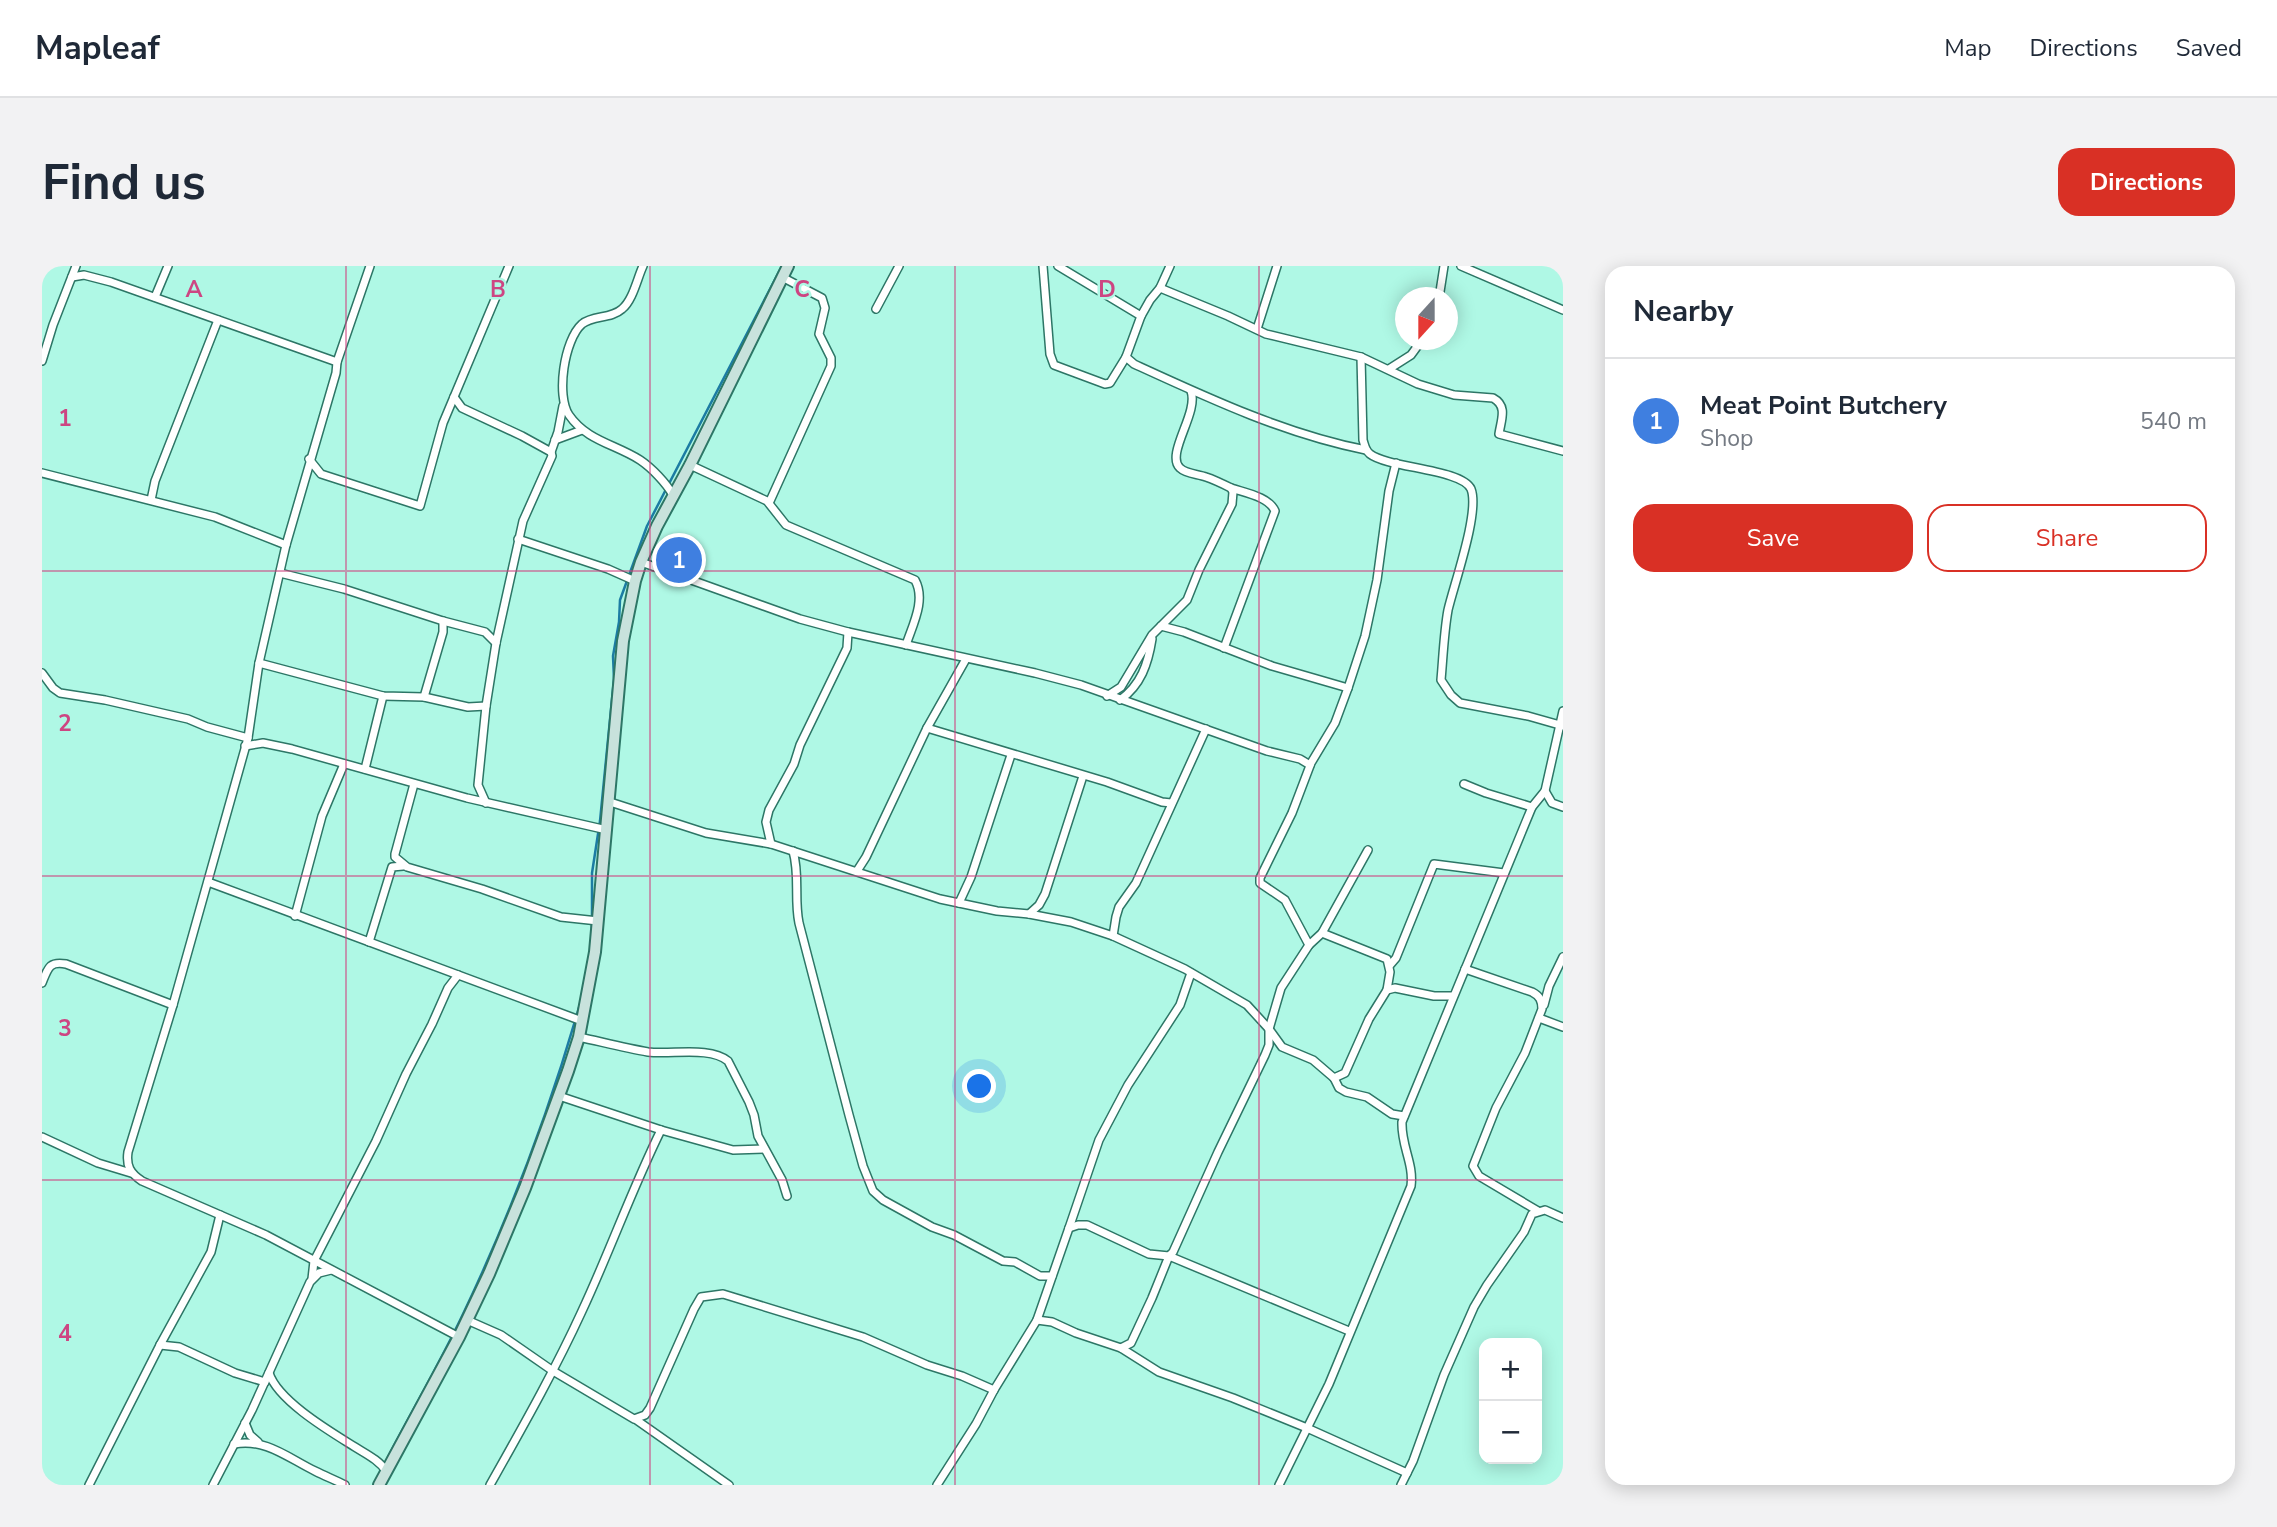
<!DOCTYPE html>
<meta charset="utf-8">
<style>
:root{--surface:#fff;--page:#f2f2f3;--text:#1f2937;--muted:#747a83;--line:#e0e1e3;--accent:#d93025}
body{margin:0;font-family:"Nunito Sans",sans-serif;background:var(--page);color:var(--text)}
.controls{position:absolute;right:21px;bottom:21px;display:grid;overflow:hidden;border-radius:14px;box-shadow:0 4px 18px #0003}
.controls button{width:63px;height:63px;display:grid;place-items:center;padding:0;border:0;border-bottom:2px solid var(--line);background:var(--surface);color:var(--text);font:35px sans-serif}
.compass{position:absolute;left:1353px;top:21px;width:63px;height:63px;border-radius:50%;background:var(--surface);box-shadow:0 4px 18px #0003;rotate:201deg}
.you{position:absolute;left:938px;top:821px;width:24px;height:24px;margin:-18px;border:5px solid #fff;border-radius:50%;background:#1a73e8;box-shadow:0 0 0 10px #1a73e833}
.badge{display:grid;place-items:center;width:46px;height:46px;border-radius:50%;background:var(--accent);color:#fff;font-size:23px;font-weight:700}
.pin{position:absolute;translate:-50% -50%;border:4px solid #fff;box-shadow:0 2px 7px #0006}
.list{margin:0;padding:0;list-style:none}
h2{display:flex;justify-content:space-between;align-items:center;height:91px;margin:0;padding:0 28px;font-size:30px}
h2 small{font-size:23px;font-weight:400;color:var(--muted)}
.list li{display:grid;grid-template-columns:46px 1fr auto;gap:21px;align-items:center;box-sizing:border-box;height:126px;padding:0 28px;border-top:2px solid var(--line)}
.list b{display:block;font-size:26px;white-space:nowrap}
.list p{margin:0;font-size:23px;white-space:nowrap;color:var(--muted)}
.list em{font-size:23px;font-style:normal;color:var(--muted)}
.actions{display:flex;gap:14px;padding:21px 28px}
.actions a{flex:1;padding:16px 0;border:2px solid var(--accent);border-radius:21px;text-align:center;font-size:24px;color:var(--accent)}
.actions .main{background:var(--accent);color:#fff}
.map{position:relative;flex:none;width:1521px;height:1219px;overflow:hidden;border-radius:21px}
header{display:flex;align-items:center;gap:42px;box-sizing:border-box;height:98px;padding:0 35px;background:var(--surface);border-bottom:2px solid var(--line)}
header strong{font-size:33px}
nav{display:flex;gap:38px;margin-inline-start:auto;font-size:24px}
.intro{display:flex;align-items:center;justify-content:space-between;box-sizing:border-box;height:168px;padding:0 42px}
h1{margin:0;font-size:49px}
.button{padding:18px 32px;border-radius:21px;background:var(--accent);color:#fff;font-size:24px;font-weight:700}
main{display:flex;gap:42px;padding:0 42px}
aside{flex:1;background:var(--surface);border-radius:21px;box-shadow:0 4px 18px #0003}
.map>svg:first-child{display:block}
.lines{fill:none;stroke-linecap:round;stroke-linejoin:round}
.stream{stroke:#1c7ca3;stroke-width:2.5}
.street-casing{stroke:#2d7666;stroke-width:10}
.secondary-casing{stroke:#2d7666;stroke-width:14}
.street{stroke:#fff;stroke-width:7}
.secondary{stroke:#c8e2dc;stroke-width:10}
.grid{fill:none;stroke:#cd4582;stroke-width:2;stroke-opacity:0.55}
.grid-label{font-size:23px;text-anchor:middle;font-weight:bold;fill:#cd4582;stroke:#aff8e5;stroke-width:5;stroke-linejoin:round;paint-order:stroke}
</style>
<header>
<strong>Mapleaf</strong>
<nav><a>Map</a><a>Directions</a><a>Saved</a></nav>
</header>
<div class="intro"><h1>Find us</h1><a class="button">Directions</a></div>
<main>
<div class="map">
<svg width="1521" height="1219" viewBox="0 0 1521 1219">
<rect width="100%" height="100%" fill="#aff8e5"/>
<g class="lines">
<g class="stream">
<path d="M550,662v-55l8,-52 14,-142 -1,-23 6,-34 1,-22 27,-74 135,-260"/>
<path d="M346,1191c25,-48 53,-96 76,-145 47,-99 86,-203 116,-308"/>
</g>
<g class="street-casing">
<g id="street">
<path d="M328,0l-33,96 -1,11 -50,172 -27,118 -11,75 -75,267 -45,147c-2,14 2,21 14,29l124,54 193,102"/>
<path d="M601,0c-6,13 -10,34 -21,43 -11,10 -29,6 -40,15 -18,16 -26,72 -13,91 18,26 46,29 71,45 12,8 26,23 33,35"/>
<path d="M1001,0l7,88 4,11 51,19 5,-1 16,-26"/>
<path d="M1016,0l83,50"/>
<path d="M1128,0l-10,22 -10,12 -9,16 -15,41 8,7c74,34 151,70 232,86"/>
<path d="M1419,0l102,44"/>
<path d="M30,11l12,-2 27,7 226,80"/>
<path d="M1118,22l68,28 38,18 95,23 57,27 36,11 39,3c15,8 8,22 6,36l64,17"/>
<path d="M113,31l13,-31"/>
<path d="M1397,32l5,-32"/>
<path d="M834,43l23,-43"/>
<path d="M1215,63l20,-63"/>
<path d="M1319,91l2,83c2,6 2,10 7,14 18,14 92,15 101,35 9,23 -17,95 -23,121 -4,22 -5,48 -7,70l10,15 9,8 68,13 35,10"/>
<path d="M0,95l11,-36 23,-59"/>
<path d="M1347,103l22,-14 11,-15"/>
<path d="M412,131l8,11 60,28 29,16 1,4 -29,65 -27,122 -10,63 -8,79 8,18"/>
<path d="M513,174l27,-10"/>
<path d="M509,186l7,-20 5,-26"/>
<path d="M267,193l12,15 99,32 23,-83 66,-157"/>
<path d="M648,199l77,36 19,24 129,55c11,20 -2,44 -9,65"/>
<path d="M0,207l173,44 71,28"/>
<path d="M109,234l4,-19 63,-161"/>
<path d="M728,235l61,-135v-8l-12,-24 6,-26 -3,-10 -40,-21"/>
<path d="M476,273l90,30 27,12"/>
<path d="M599,296l159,57 48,13 187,41 46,12 186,66 33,8 10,6"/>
<path d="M238,307l64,16 99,32 42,11 11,11"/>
<path d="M1119,360l23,6 88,34 76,22"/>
<path d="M1182,382l51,-137c-6,-14 -29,-18 -44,-23"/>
<path d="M217,397l124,33 41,1 44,10 18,-1"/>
<path d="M0,407l11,15 7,5 45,7 83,19 19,8 41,11"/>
<path d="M1065,430l14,-9 31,-52 35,-35 12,-30 33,-66 1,-12 -2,-4c-8,-4 -16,-8 -25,-11 -8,-3 -20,-3 -26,-9 -15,-14 19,-55 11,-77"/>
<path d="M382,431l19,-65v-11"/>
<path d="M1078,434c21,-15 28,-36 32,-61"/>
<path d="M885,462l180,54 55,20 9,1"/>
<path d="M203,480l18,-3 29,6 175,49 140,32"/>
<path d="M323,503l18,-73"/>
<path d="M372,518l-19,70v3l12,10 75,22 79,28 37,4"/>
<path d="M1422,518l22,9 46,14"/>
<path d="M1503,525l7,12 11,4"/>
<path d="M568,536l96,31 65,11 169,55 57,12 32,3 42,8 42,14 72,33 62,36 22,24 13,18 31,13 21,18 11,-5 24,-54 18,-29 8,-2 39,8h19"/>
<path d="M729,578l-5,-22 3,-12 25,-46 6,-19 47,-97 1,-16"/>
<path d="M751,585c7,24 1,48 6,72l50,192 14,51 10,25 10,9 49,27 22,8 49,26 12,1 25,14h12"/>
<path d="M815,605l9,-14 61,-129 39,-69"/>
<path d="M166,616l374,139"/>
<path d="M917,637l12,-26 40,-122"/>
<path d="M987,648l10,-9 6,-11 38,-118"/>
<path d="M253,650l27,-100 22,-52"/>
<path d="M1280,667l65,26 3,13 -3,18"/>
<path d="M1071,670l3,-19 3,-10 17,-24 70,-154"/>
<path d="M327,676l23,-75 11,-1"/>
<path d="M1267,679l13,-12 46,-83"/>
<path d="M1348,699l6,-7 38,-94 70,9"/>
<path d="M1423,703l67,23c8,4 10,9 10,17l-17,44 -29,55 -23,58 6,10 59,35"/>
<path d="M0,717c6,-15 7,-22 24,-19l107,41"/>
<path d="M1502,739l5,-19 14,-29"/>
<path d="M1497,752l24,9"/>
<path d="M537,771c23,5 46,11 69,15 23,3 62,-6 80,9l21,41 5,13 4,21 24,44 5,16"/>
<path d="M1292,812l5,10 7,4 21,5 25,17 12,2"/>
<path d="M517,830l102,34 72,20 31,-1"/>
<path d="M0,871l56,26 33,10"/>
<path d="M1027,962l30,-88 29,-55 52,-80 11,-32"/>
<path d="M270,1013l2,-18 62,-120 30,-67 26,-50 16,-36 10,-13"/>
<path d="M425,1054l34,15 52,36 81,48 11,-4 5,-7 44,-99 7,-12 22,-3 140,43 64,28 35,11 32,14"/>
<path d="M995,1054l15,2 24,11 45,15 38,24 74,26 74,30 100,45"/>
<path d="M118,1079l19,2 56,26 30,9"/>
<path d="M1079,1082l10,-5 21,-45 17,-42 180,75"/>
<path d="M227,1107c9,28 62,59 86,74 11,7 24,13 31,24"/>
<path d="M593,1153l94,66"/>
<path d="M203,1157l5,12 8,7"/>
<path d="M192,1178c32,-6 54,14 81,27 10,5 20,9 30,14"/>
<path d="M47,1219l71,-140 51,-93 9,-37"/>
<path d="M171,1219l39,-75 58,-128 9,-9 12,-3"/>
<path d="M448,1219c32,-57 65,-115 92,-174 28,-60 50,-122 79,-181"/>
<path d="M895,1219l39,-61 18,-34 43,-70 32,-92 9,-3h9l62,29 20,2 4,-4 45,-100 47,-97 4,-10v-16l12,-41 28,-43 -24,-45 -25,-17v-5l32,-65 19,-50 24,-40 13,-35 17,-52 12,-56 12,-89 7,-28"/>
<path d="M1237,1219l50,-101 82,-198c3,-23 -10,-40 -9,-64l130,-315 13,-16 18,-80"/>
<path d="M1359,1219l12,-24 31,-86 30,-68 13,-22 37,-53 8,-18 13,-4 18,8"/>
</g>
</g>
<g class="secondary-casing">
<path id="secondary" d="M337,1219l80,-148 30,-63 36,-86 43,-117 11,-34 16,-85 28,-311 12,-60 6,-19 16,-36 33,-61 98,-199"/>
</g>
<use href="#street" class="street"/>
<use href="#secondary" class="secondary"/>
</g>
<path class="grid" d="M304,0v1219M608,0v1219M913,0v1219M1217,0v1219M0,305h1521M0,610h1521M0,914h1521"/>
<g class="grid-label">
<text x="152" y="31">A</text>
<text x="456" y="31">B</text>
<text x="760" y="31">C</text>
<text x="1065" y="31">D</text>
<text x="23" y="160">1</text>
<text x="23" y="465">2</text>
<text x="23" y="770">3</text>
<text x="23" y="1075">4</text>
</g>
</svg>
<div class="controls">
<button>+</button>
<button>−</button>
</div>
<svg class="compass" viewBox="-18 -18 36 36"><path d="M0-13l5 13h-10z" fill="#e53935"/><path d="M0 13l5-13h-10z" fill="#747a83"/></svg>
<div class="you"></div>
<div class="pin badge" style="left:637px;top:294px;background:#3f7fe0">1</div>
</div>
<aside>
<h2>Nearby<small></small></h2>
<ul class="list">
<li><span class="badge" style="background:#3f7fe0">1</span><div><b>Meat Point Butchery</b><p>Shop</p></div><em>540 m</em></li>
</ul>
<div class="actions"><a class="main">Save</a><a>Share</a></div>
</aside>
</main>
